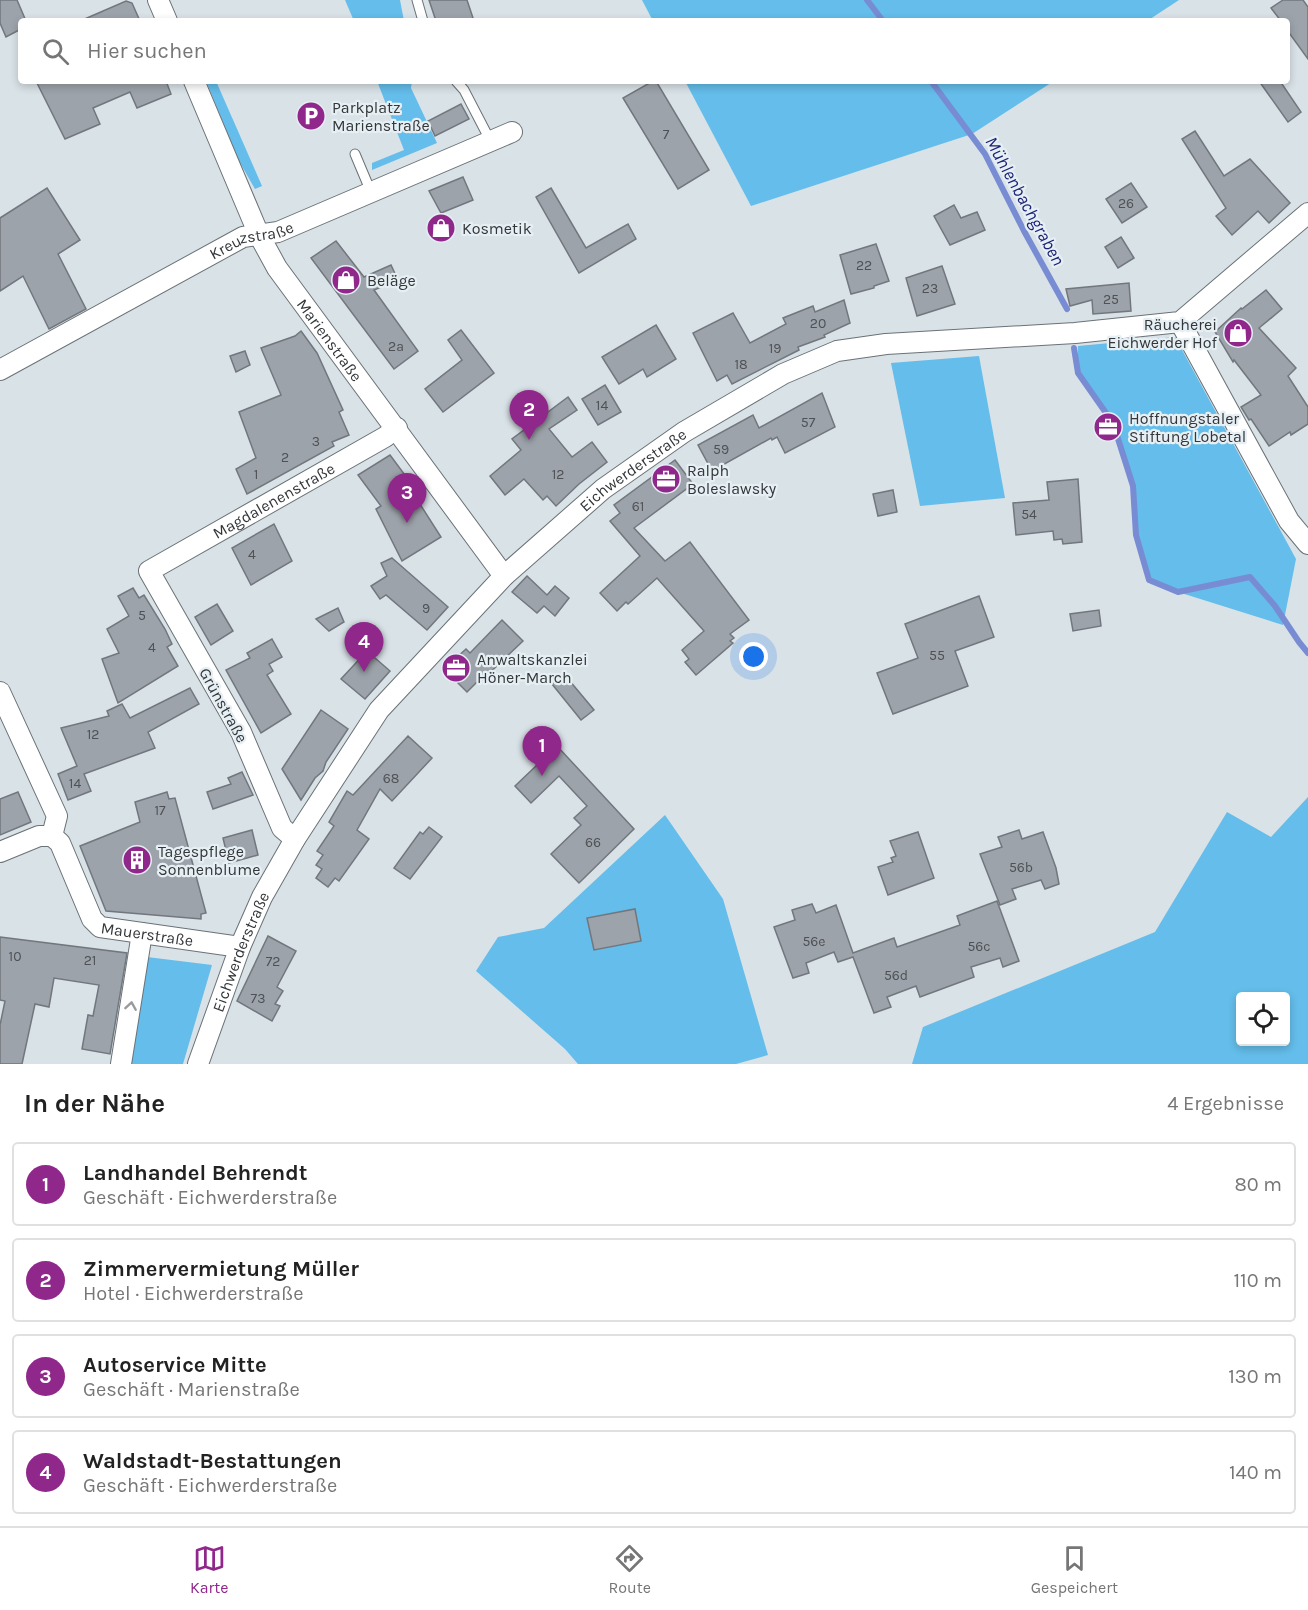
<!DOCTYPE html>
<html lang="de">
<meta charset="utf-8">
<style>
:root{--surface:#fff;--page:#f2f2f2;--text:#222;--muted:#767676;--line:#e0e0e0;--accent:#90288c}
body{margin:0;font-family:Karla,sans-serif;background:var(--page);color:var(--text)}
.controls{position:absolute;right:18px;bottom:18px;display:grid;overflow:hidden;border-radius:6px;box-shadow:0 3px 9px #0003}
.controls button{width:54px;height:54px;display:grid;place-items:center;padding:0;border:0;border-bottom:2px solid var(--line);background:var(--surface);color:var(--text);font:30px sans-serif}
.you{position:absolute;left:754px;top:657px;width:21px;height:21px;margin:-15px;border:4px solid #fff;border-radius:50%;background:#1a73e8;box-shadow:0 0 0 9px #1a73e833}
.badge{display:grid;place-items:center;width:39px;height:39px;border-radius:50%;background:var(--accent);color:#fff;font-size:20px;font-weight:700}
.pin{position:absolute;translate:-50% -50px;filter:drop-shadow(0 2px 3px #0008)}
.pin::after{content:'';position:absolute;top:32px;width:21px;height:18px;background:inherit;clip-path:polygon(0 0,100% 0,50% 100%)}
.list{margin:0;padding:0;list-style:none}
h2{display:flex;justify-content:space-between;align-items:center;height:78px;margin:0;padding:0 24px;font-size:26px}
h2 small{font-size:20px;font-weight:400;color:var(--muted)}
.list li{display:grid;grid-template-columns:39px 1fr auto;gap:18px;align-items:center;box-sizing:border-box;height:84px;margin:0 12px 12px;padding:0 12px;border:2px solid var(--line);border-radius:6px}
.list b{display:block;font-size:22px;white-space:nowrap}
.list p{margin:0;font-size:20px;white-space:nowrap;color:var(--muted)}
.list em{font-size:20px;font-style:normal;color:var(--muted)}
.icon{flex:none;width:33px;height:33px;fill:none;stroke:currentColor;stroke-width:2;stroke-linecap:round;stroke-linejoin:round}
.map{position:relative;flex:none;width:1308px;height:1064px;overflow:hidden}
.search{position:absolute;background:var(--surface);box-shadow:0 3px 9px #0003;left:18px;right:18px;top:18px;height:66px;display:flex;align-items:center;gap:15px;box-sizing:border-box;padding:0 21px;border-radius:6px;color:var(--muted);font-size:22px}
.sheet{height:462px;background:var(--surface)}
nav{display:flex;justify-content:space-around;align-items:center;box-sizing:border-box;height:84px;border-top:2px solid var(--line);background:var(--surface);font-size:16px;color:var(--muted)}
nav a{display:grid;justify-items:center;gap:3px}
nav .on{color:var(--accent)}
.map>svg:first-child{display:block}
.green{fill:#64bdea;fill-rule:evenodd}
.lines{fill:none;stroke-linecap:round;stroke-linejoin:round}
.stream{stroke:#788cd4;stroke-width:6}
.building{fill:#9da3aa;stroke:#72777e;stroke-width:1.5}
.lane-casing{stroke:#6a7277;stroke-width:11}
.street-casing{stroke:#6a7277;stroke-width:22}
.lane{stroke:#fff;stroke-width:9}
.street{stroke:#fff;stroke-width:20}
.oneway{stroke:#9a9b9c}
.labels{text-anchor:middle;stroke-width:4.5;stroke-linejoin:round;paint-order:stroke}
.number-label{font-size:14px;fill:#4e5256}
.poi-label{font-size:16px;fill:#34373a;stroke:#e6eff4;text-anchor:start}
.street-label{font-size:16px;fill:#34373a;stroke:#e6eff4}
.water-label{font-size:18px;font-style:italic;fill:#1b2175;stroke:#e6eff4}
</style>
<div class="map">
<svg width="1308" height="1064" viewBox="0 0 1308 1064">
<rect width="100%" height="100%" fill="#d9e2e7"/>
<g class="green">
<path d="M345,0h55l4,21h-50z"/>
<path d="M642,0h537l-32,21h-494z"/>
<path d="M206,81h10l46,105 -7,3 -16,-28z"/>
<path d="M377,81h35l-1,7 26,55 -65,27v-7l32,-13z"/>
<path d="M685,81h369l-82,53 -221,72z"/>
<path d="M1175,337l121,222 -13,66 -105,-33 -29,-12 -13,-45 -3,-49 -20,-63 -35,-50v-27z"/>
<path d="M979,356l26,142 -85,8 -29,-143z"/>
<path d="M1308,797v267h-396l11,-37 232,-95 72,-120 44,25zM1240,996h46v46h-46z"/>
<path d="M665,815l58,84 45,156 -32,9h-158l-13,-15 -89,-78 22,-34 46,-9z"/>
<path d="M147,957l65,8 -29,99h-54z"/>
</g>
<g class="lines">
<g class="stream">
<path d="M867,0l16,21"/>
<path d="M931,81l54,73 39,77 43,78"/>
<path d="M1074,348l4,25 35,50 20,63 3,49 13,45 29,12 72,-15 25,29 24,36 9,11"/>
</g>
</g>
<g class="building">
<path d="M0,0h17l9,21h-5v8l-15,8 -6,-14z"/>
<path d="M429,0h38l7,21h-38z"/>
<path d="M1283,0h20l5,7v52l-21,-29v-9h-6l-10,-13z"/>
<path d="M126,1l6,2 8,18h-60z"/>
<path d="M36,81h130l5,13 -34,14 -7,-16 -37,16 7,16 -35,15z"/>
<path d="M653,81h3l53,89 -31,19 -55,-91z"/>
<path d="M1259,81h21l21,31 -13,10z"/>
<path d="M461,104l8,15 -34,17 -7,-15z"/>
<path d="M1195,131l29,45 26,-17 40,44 -21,20 -11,-12 -26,24 -16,-19 10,-8 -44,-69z"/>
<path d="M463,177l10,23 -32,13 -12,-22z"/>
<path d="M1131,183l16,24 -25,16 -16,-24z"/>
<path d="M47,188l33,52 -22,14 28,55 -37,20 -26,-53 -23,15v-73z"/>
<path d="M551,188l35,60 42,-24 8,15 -57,34 -43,-76z"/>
<path d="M954,205l7,13 16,-6 8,18 -35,15 -16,-29z"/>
<path d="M1121,237l13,21 -16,10 -13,-21z"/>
<path d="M336,241l28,36 27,-12 7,15 -24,10 44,61 -24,18 -83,-111z"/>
<path d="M876,244l13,37 -15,5v2l-23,6 -11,-39z"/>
<path d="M942,266l13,38 -38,12 -11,-38z"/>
<path d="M1129,283l2,28 -38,3 -1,-14 -22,6 -4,-17z"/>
<path d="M1266,290l16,19 -23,19 37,40 -8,8 20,31v17l-17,11 -1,-3 -21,14 -18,-27 -2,1 -8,-13 20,-12 -27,-35 -1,2 -18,-30 26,-24 1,1z"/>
<path d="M844,300l6,23 -26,12 1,2 -27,10 1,3 -67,34 -5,-9 -10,6 -24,-48 40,-20 17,30 36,-19 -3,-6 30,-12 2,6z"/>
<path d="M656,325l20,34 -29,18 -4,-8 -24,15 -17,-27z"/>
<path d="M461,330l33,43 -51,39 -18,-23 37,-29 -14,-20z"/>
<path d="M301,331l16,22 26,57 -4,2 10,23 -17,7 2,4 -87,48 -11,-25 20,-11 -17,-46 42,-17 -20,-47 34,-12z"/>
<path d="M245,351l5,14 -14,7 -6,-16z"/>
<path d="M605,385l16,27 -23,13 -16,-26z"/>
<path d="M822,393l13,34 -50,26 -8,-16 -5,3 -1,-2 -59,33 -14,-26 55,-30 6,13z"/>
<path d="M568,397l9,13 -28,19 23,28 20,-15 15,20 -28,22 -23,22 -9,-10 -4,4 -19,-21 -19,16 -15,-19 31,-26 -9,-11z"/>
<path d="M390,455l32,43 -4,3 23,36 -39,24 -26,-52 5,-3 -23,-31z"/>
<path d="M675,460l18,24 -59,44 31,33 25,-19 59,78 -19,14 4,4 -4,3 3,2 -37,32 -11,-13 4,-3 -7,-9 22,-19 -47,-53 -29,26 -2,-2 -9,9 -17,-18 40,-37 -30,-35 10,-8 -6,-8z"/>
<path d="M1078,479l4,63 -19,2 -1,-5 -8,1 -1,-9 -37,4 -3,-32 36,-3 -2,-18z"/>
<path d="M893,490l4,22 -19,4 -5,-22z"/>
<path d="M274,524l18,37 -41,24 -19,-37z"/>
<path d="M392,558l56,49 -21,23 -41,-35 -6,4 -9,-13 16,-10 -6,-13z"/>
<path d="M527,576l20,19 8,-9 14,12 -14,18 -11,-10 -7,7 -25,-21z"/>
<path d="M133,588l6,10 5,-3 21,34 7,15 -5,3 11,19 -60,37 -16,-44 17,-6 -12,-24 22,-13 -11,-20z"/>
<path d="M979,596l15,41 -39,14 13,35 -75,28 -16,-41 41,-15 -13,-34z"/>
<path d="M217,604l16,27 -22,14 -16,-28z"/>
<path d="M338,608l6,14 -15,9 -13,-12z"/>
<path d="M1099,610l2,16 -28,5 -3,-17z"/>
<path d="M502,620l21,21 -43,41 -1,-2 -12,12 -23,-23 22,-20 4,4z"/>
<path d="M272,639l10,18 -13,7 4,7 -6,4 24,39 -30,19 -35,-63 24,-12 -3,-5z"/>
<path d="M367,651l23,20 -25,28 -24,-20z"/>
<path d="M564,674l30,36 -13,10 -29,-36z"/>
<path d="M190,688l9,16 -51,28 7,16 -71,26 7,17 -23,9 -10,-26 19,-8 -16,-38 48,-12 -2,-5 15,-7 8,14z"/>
<path d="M321,710l27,19 -22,33 -3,9 -8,7 -14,22 -19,-31z"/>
<path d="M408,736l24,22 -40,43 -12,-12 -23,41 12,9 -30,42 -4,-3 -7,9 -12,-9 6,-9 -6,-4 7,-10 -6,-4 17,-25 -5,-4 18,-31 6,4z"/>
<path d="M557,746l77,83 -55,54 -28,-29 30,-29 -7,-7 13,-12 -28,-30 -28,27 -16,-17z"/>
<path d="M242,772l11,23 -40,14 -6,-17 24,-8 -3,-6z"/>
<path d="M18,792l13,30 -31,13v-36z"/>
<path d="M167,792l2,7 6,-1 31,115 -5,1v5l-95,-8 -26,-65 60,-24 -5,-20z"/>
<path d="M429,827l13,10 -32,42 -16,-11 26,-36 3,2z"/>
<path d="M252,830l6,25 -29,8 -6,-25z"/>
<path d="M1019,830l3,9 21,-7 13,36 3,16 -14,5 -4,-9 -29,9 4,10 -16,6 -20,-51 22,-7 -4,-10z"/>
<path d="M918,832l16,46 -46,17 -10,-28 15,-5 -2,-4 5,-2 -6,-15z"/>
<path d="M997,901l22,60 -16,6 -3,-9 -29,9 3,10 -54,20 -4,-11 -29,11 4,10 -17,6 -21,-56 -15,5 -4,-10 -28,11 3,10 -16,5 -19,-51 21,-7 -3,-10 20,-6 4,9 20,-8 17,48 41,-15 3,9 43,-15 20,-7 -3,-9z"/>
<path d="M635,909l6,32 -47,9 -7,-32z"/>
<path d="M268,936l28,15 -19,36 6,4 -8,13 5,2 -8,15 -35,-20z"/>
<path d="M0,937l127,16 -17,101 -28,-5 6,-34 5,1 6,-31 -45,-7 -5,29 -14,-3 -13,60h-22v-39l5,-24 -5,-1z"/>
</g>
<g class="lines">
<g class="lane-casing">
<g id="lane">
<path d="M417,0l6,21"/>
<path d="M456,81l8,9 27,52"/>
<path d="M355,154l16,38"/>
</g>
</g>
<g class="street-casing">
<g id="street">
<path d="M158,0l9,21"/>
<path id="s1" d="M194,81l65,154 18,33 227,308"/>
<path d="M1180,322l109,199 19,23"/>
<path id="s2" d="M0,370l243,-133 35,-5 234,-100"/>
<path d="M0,692l57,124 -5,20"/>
<path id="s3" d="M52,836l8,7 32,76 8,8 140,20"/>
<path id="s4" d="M295,839l-13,-11 -41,-96 -92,-161 236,-134 12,-9"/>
<path d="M0,852l39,-16h13"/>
<path d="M121,1064l21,-131"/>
<path id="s5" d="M198,1064l42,-117 22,-50 33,-58 84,-129 125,-134 99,-87 81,-57 99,-58 54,-23 49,-7 189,-11 105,-11 128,-109"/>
</g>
</g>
<use href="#lane" class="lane"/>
<use href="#street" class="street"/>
</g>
<defs><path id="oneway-chevron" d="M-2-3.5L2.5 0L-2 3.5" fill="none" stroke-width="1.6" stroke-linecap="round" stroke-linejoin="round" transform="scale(1.5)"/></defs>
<use class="oneway" href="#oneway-chevron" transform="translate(131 1006) rotate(-81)"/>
<defs>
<g id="parking-disc" transform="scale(1.5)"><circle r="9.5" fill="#90288c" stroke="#e6eff4"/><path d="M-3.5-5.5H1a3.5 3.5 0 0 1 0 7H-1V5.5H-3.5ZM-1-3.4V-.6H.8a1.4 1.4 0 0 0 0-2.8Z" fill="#fff"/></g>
<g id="shop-disc" transform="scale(1.5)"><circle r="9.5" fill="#90288c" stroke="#e6eff4"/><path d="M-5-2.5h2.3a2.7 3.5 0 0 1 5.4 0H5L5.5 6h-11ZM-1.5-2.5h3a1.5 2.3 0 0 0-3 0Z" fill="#fff"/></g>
<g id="office-disc" transform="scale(1.5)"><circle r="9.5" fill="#90288c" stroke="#e6eff4"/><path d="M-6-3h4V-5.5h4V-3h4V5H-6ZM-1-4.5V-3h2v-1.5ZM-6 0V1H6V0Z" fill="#fff"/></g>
<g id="building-disc" transform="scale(1.5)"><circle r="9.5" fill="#90288c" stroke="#e6eff4"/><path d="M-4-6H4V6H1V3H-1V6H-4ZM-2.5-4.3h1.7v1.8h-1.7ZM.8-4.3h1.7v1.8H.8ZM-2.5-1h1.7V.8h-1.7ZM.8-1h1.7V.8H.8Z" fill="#fff"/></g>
</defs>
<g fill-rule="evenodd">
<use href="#parking-disc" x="311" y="116"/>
<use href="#shop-disc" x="441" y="228"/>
<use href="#shop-disc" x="346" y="280"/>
<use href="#shop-disc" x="1238" y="333"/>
<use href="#office-disc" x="1108" y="427"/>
<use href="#office-disc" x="666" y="479"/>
<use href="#office-disc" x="456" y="668"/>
<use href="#building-disc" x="137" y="860"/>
</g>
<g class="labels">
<g class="number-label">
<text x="666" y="139">7</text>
<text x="1126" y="208">26</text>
<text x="864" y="270">22</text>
<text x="930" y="293">23</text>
<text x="1111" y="304">25</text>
<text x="818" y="328">20</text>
<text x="396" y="351">2a</text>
<text x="775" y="353">19</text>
<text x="741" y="369">18</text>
<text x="602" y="410">14</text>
<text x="808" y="427">57</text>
<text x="316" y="446">3</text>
<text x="721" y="454">59</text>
<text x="285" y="462">2</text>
<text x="256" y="479">1</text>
<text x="558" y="479">12</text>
<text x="638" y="511">61</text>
<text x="1029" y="519">54</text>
<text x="252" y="559">4</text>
<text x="426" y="613">9</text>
<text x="142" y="620">5</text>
<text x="152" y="652">4</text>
<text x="937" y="660">55</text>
<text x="93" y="739">12</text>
<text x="391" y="783">68</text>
<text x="75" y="788">14</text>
<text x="160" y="815">17</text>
<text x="593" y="847">66</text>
<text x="1021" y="872">56b</text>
<text x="814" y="946">56e</text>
<text x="979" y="951">56c</text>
<text x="15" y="961">10</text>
<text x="90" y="965">21</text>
<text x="273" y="966">72</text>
<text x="896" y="980">56d</text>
<text x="258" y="1003">73</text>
</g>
<g class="poi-label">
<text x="332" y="113">Parkplatz<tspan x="332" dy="18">Marienstraße</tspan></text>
<text x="462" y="234">Kosmetik</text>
<text x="367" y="286">Beläge</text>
<text x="1217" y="330" text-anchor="end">Räucherei<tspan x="1217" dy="18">Eichwerder Hof</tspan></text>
<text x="1129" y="424">Hoffnungstaler<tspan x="1129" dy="18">Stiftung Lobetal</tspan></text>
<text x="687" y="476">Ralph<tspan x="687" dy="18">Boleslawsky</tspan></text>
<text x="477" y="665">Anwaltskanzlei<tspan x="477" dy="18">Höner-March</tspan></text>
<text x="158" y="857">Tagespflege<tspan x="158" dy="18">Sonnenblume</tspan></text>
</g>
<g class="street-label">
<text dy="6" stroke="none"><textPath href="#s2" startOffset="284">Kreuzstraße</textPath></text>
<text dy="6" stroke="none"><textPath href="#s1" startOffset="294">Marienstraße</textPath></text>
<text dy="6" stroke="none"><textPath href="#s5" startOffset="750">Eichwerderstraße</textPath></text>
<text dy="6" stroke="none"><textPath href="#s4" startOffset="450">Magdalenenstraße</textPath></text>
<text transform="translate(224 705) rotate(61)" y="6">Grünstraße</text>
<text dy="6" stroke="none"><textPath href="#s3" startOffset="152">Mauerstraße</textPath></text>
<text dy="6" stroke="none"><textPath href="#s5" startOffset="120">Eichwerderstraße</textPath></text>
</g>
<g class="water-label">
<text transform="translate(1025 201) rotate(61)" y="6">Mühlenbachgraben</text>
</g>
</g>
</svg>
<div class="controls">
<button><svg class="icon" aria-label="locate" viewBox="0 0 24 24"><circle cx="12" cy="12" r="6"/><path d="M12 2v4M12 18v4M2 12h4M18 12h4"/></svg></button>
</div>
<div class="you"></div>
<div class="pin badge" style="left:542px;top:776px">1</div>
<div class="pin badge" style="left:529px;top:440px">2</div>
<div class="pin badge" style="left:407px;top:523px">3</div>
<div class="pin badge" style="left:364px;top:672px">4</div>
<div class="search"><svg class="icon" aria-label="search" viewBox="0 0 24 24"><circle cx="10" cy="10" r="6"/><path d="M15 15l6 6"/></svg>Hier suchen</div>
</div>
<section class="sheet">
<h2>In der Nähe<small>4 Ergebnisse</small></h2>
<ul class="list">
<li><span class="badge">1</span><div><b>Landhandel Behrendt</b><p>Geschäft · Eichwerderstraße</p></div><em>80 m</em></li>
<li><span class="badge">2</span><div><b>Zimmervermietung Müller</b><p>Hotel · Eichwerderstraße</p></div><em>110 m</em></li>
<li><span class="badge">3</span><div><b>Autoservice Mitte</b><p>Geschäft · Marienstraße</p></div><em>130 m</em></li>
<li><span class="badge">4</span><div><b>Waldstadt-Bestattungen</b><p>Geschäft · Eichwerderstraße</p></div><em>140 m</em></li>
</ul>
</section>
<nav>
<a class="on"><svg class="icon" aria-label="map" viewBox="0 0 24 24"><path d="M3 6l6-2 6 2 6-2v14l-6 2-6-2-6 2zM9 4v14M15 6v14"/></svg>Karte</a>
<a><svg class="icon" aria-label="directions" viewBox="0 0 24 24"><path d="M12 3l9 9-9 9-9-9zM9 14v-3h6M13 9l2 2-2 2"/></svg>Route</a>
<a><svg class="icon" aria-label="saved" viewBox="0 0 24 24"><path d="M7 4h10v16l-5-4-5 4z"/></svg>Gespeichert</a>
</nav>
